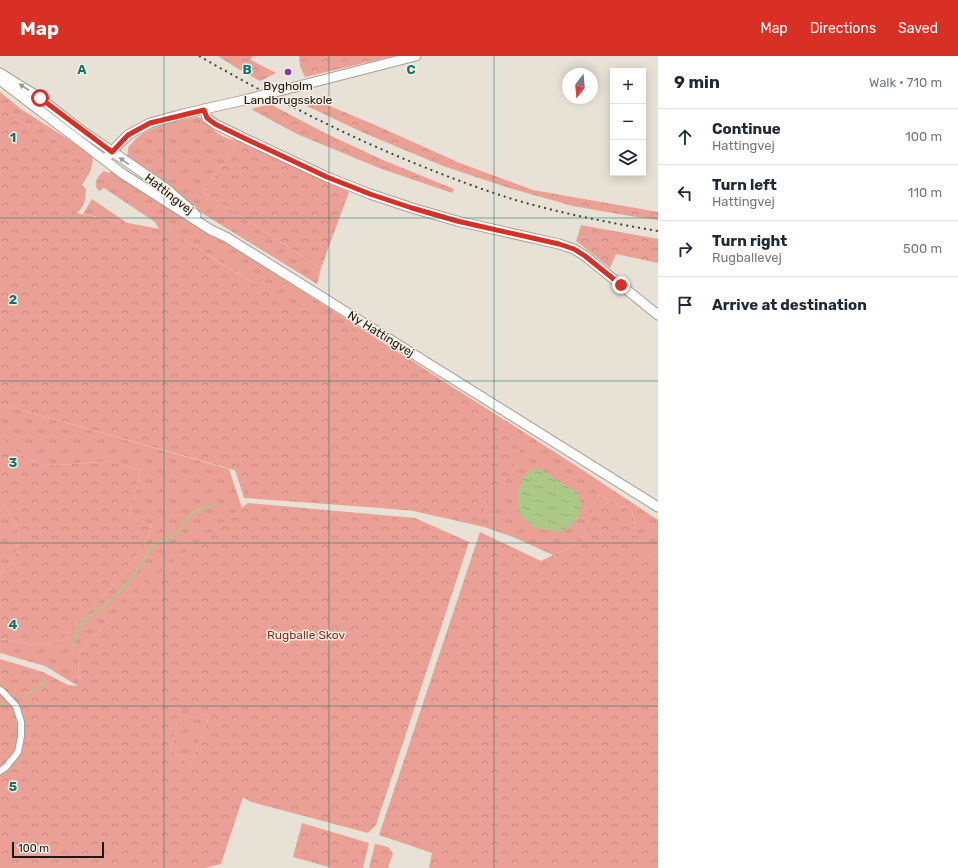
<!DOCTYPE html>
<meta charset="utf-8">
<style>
:root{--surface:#fff;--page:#f2f2f3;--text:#1f2937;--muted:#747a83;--line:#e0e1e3;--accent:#d93025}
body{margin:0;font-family:Rubik,sans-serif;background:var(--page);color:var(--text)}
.controls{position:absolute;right:12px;top:12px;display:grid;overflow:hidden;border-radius:0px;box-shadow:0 2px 10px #0003}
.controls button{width:36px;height:36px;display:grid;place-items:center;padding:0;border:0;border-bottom:1px solid var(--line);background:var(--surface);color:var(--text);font:20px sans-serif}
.compass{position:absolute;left:562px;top:12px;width:36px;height:36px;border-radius:50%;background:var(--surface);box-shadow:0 2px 10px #0003;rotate:196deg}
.scale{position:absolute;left:12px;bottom:10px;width:92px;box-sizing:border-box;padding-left:4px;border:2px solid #1b1915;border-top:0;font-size:11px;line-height:14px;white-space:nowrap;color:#1b1915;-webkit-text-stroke:3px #f6eee2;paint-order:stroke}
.stop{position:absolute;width:12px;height:12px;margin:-9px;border:3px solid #d93025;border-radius:50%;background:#fff}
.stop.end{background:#d93025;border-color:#fff;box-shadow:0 1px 4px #0008}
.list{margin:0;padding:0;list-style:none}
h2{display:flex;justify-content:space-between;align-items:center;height:52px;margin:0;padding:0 16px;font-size:17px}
h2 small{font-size:13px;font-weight:400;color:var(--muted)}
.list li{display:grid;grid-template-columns:26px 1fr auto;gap:12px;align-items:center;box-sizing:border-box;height:56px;padding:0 16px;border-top:1px solid var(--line)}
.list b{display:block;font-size:15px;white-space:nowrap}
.list p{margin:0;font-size:13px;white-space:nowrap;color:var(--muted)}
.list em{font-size:13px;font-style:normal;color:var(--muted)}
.icon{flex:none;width:22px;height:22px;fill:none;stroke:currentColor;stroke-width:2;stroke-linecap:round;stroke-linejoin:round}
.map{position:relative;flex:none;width:658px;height:812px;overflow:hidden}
header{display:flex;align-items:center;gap:24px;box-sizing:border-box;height:56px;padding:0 20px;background:var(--accent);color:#fff}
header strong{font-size:19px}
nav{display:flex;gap:22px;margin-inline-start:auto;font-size:14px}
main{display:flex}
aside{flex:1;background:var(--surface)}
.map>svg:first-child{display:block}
.grass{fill:url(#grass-tufts)}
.forest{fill:url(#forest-crowns);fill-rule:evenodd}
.water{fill:url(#water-ripples)}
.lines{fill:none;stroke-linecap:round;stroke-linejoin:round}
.stream{stroke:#acc988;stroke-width:2}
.street-casing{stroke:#a7a095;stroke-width:8}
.secondary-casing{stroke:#a7a095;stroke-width:11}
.street{stroke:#fff;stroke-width:6}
.secondary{stroke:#fff;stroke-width:9}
.rail{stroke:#43403a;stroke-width:2;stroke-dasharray:2 4;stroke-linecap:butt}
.secondary-bridge-casing{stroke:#a7a095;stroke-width:11;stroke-linecap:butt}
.secondary-bridge{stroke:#fff;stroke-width:9}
.oneway{fill:#989896}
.route{stroke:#d93025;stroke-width:5}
.grid{fill:none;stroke:#0f766e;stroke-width:1;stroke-opacity:0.55}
.poi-dot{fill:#8233a3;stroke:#f6eee2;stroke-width:1.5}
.labels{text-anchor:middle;stroke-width:3;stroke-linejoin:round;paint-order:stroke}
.poi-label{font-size:12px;fill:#1b1915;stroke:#f6eee2}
.street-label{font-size:12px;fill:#1b1915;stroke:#f6eee2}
.park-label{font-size:12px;fill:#872f26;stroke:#f6eee2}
.grid-label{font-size:13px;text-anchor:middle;font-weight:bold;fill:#0f766e;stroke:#f6eee2;stroke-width:3;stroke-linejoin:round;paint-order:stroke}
</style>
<header>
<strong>Map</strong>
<nav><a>Map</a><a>Directions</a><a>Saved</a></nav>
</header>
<main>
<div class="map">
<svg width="658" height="812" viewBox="0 0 658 812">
<defs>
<pattern id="grass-tufts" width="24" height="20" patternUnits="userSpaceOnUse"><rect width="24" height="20" fill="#eba095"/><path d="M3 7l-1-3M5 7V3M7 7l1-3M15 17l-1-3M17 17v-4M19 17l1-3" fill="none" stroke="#c98980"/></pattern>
<pattern id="forest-crowns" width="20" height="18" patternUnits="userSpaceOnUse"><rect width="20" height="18" fill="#eba095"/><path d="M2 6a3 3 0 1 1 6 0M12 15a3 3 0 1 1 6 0" fill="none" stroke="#c98980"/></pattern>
<pattern id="water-ripples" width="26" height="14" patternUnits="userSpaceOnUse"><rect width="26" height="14" fill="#acc988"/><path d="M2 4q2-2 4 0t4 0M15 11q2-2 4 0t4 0" fill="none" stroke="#93ac74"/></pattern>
</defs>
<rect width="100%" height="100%" fill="#e8e1d5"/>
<g class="grass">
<path d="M0,36l21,17 70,45 2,6 -3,12 -62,-42 -28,-23z"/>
<path d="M196,61c6,0 13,4 16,10 2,2 2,3 4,5 7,6 17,8 25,9l-6,3 -10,18 -22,30 118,76 -4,16 -120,-74 -68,-52 -2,-3 1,-3c-1,-4 2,-7 5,-10 15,-17 42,-20 63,-25z"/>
<path d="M104,115l5,2 3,-2 4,3v1l3,2 1,-2 455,290 83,55v40l-6,-1 -13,-17 -7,-30 -33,-18 -17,47 -29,14 -40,-18 -29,-10 -75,-17 -165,-12 -9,-28 13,4 58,-171 -6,9 -130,-81 -11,-2 -4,-7 -51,-34 -5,3c-7,-7 -2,-14 5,-20z"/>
<path d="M92,143l35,24 -44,-9z"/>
<path d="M0,348l229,65 13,39 -106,84 -30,31 -27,31 -1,32 -33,-20 -45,-13v-14l44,6 17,-5 51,-53 34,-44 6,-18 -23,-7 12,-48 -31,-9 -49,4 -21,-1 -22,-11 -18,-16z"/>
<path d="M0,446c3,3 7,5 9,9 12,15 13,39 0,54 -3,4 -6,6 -9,9z"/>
<path d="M180,651l29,9 -19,49 -19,-15z"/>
</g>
<g class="forest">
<path d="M218,0h34l-1,4 25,13 -16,8 -25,-14z"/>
<path d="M299,0h95l-89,21 -5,-11z"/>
<path d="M313,43l62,26 85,38 73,27 125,22v8l-28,-4 -57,-10 -64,-18 -66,-22 -79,-33 -57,-27z"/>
<path d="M270,48l55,29 58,27 71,29 -2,4 -73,-25 -82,-34 -46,-25z"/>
<path d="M0,51l29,23 61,42 -8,13 4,4c0,9 -2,20 -10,24l94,18 75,47 51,29 9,-3 1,-1h2l204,126 -2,6 13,9 -26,55h-9l-9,26 -63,-14 -171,-15 -7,-25 -238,-67z"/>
<path d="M241,85l108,51 -28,76 -118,-76 22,-30 10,-18z"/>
<path d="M581,169l77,14v24l-42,-9 -6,14 -34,-27z"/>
<path d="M0,381l18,16 22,11 21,1 49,-4 31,9 -12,48 23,7 -6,18 -34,44 -51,53 -17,5 -44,-6v-65c3,-3 6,-5 9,-9 13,-15 12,-39 0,-54 -2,-4 -6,-6 -9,-9z"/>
<path d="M599,438l33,18 7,30 13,17 6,1v308h-229l3,-15 -53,-18 101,-303 61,29 41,-20z"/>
<path d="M248,447l167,15 54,24 -93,283 -8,8 -117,-31 -8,-5 -22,67 -16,4h-205v-209l43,13 25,13 10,1 1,-32 27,-31 30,-31zM180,652l29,8 -19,49 -19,-15z"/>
<path d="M302,767l67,20 -6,25h-31l-39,-11z"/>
<path d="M375,788l13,3 5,6 -5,15h-19z"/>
</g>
<path class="water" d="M540,413l39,25 2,12 -3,13 -13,11 -14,1 -12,-2 -10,-5 -10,-10 -2,-20 6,-16 6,-8z"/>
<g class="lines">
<g class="stream">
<path d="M74,590l4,-18 10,-11 7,-4 21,-18 16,-17 21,-33 18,-8 8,-6 8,-13 11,-9 17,-4"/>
<path d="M41,629l3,-1 1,-4"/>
<path d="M23,641l14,-9"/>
<path d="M0,648h5"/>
</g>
<g class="street-casing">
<path id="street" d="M0,634l3,2 13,14 5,16v14l-3,16 -12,15 -6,4"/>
</g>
<g class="secondary-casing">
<g id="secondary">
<path d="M0,17l40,25 41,32 87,60 28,25"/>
<path d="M0,24l123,94 88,56 15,7 432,270"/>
<path d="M295,31l121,-31"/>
<path d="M204,53l3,9 8,6 33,16 79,37 43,17 42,14 45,13 102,23 15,5 11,7 73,59"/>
<path d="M108,100l11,-12 9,-9 22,-12 33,-9 61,-14"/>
</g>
</g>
<use href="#street" class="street"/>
<use href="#secondary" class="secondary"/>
<path class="rail" d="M199,0c77,44 157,85 240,117 26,10 53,20 80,28 45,13 92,22 139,30"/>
<g class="secondary-bridge-casing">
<path id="secondary-bridge" d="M244,44l51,-13"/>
</g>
<use href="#secondary-bridge" class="secondary-bridge"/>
</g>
<defs><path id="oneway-solid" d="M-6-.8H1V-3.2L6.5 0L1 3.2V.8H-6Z"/></defs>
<g class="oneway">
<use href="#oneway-solid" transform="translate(24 31) rotate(-147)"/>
<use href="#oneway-solid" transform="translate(124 105) rotate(-145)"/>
</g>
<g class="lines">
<path class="route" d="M40,42l72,54 16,-17 22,-12 54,-13 3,8 8,6 33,16 79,37 43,17 42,14 45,13 102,23 15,5 11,7 36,29"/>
</g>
<path class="grid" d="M164,0v812M329,0v812M494,0v812M0,162h658M0,325h658M0,487h658M0,650h658"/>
<circle class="poi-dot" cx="288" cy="16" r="4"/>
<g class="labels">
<g class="poi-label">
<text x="288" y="34">Bygholm<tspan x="288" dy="14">Landbrugsskole</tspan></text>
</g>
<g class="street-label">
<text transform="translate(169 138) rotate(38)" y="4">Hattingvej</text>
<text transform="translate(381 278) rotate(32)" y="4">Ny Hattingvej</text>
</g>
<g class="park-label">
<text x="306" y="583">Rugballe Skov</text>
</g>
</g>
<g class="grid-label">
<text x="82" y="18">A</text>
<text x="247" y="18">B</text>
<text x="411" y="18">C</text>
<text x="13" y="86">1</text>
<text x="13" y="248">2</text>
<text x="13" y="411">3</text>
<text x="13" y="573">4</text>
<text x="13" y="735">5</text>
</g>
</svg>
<div class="controls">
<button>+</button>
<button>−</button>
<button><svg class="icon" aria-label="layers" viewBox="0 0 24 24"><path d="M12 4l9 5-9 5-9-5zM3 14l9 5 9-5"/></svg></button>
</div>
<svg class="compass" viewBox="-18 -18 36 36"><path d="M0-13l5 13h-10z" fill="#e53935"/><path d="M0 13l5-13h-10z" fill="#747a83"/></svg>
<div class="scale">100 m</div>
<div class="stop" style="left:40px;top:42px"></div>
<div class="stop end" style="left:621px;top:229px"></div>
</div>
<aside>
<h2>9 min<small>Walk · 710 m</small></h2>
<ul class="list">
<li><svg class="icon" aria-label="ahead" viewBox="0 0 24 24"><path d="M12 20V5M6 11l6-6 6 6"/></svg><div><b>Continue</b><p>Hattingvej</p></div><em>100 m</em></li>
<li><svg class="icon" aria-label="left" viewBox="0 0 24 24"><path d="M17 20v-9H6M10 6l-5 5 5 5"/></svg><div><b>Turn left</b><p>Hattingvej</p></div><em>110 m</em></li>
<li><svg class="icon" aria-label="right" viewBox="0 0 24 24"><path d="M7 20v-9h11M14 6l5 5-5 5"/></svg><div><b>Turn right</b><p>Rugballevej</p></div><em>500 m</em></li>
<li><svg class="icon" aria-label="arrive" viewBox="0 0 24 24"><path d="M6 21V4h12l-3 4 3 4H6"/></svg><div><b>Arrive at destination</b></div></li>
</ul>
</aside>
</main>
